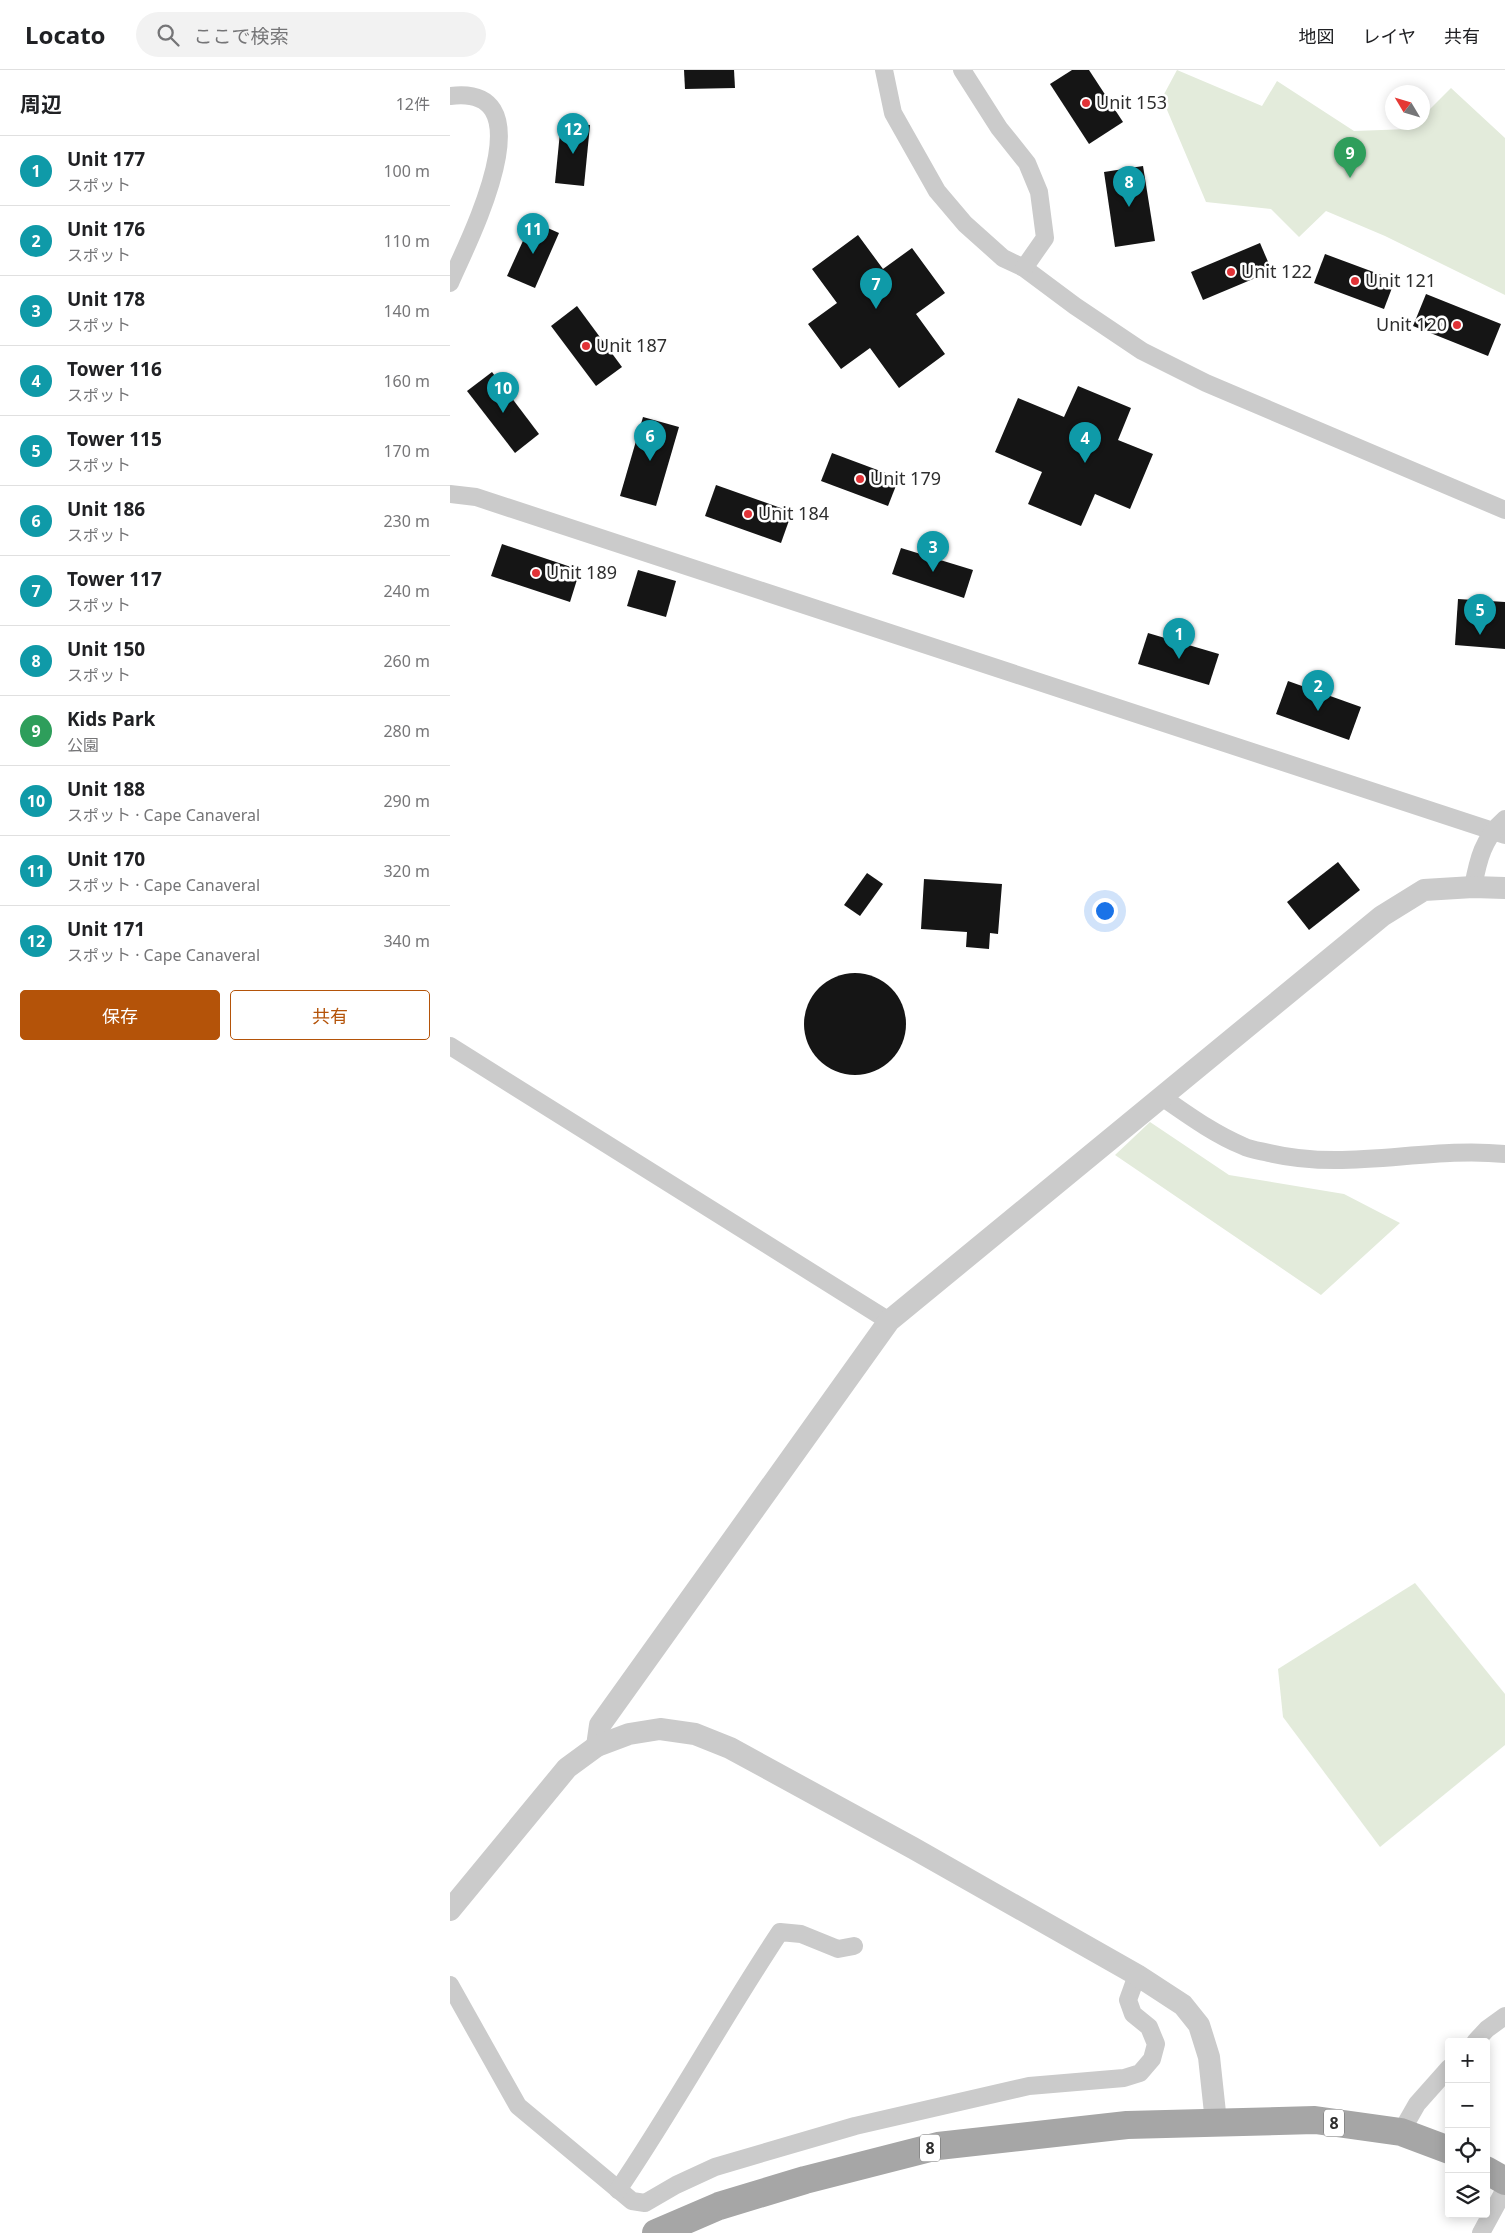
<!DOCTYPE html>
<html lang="ja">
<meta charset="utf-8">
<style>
:root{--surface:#fff;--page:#f2f2f2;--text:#202124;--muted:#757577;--line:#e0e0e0;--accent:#b45309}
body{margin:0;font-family:"Noto Sans","Noto Sans JP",sans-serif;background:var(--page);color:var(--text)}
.controls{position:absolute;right:15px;bottom:15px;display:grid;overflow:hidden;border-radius:5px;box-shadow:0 2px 12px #0003}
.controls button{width:45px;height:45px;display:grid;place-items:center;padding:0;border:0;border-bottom:1px solid var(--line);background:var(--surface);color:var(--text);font:25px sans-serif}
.compass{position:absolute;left:935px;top:15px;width:45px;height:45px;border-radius:50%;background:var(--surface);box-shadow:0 2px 12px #0003;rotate:308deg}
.you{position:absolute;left:654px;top:840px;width:18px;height:18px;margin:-12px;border:4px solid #fff;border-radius:50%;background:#1a73e8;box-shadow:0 0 0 8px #1a73e833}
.badge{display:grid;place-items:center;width:32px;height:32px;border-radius:50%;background:var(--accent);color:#fff;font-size:16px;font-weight:700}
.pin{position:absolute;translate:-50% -41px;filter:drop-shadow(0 1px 2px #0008)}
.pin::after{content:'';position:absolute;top:26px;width:18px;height:15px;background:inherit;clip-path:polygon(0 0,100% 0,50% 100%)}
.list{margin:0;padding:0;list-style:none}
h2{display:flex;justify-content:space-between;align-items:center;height:65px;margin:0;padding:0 20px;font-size:21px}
h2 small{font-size:16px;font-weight:400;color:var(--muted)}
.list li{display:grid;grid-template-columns:32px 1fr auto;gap:15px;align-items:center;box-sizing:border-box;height:70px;padding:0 20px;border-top:1px solid var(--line)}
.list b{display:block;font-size:19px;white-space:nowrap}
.list p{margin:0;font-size:16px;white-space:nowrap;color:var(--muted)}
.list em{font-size:16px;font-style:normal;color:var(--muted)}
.actions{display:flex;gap:10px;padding:15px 20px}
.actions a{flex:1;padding:11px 0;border:1px solid var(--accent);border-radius:5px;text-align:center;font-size:18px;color:var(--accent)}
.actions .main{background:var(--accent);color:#fff}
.icon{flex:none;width:28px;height:28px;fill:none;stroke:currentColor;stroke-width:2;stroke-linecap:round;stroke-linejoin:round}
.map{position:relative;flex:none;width:1055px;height:2163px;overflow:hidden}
header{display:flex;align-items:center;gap:30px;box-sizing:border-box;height:70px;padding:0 25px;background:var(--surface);border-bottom:1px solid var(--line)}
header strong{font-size:24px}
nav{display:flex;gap:28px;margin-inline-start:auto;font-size:18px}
.search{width:350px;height:45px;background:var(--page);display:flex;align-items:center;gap:12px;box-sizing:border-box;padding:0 18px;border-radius:28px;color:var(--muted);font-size:19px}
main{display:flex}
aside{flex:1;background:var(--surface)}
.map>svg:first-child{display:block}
.green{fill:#e3ebdb}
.building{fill:#151515}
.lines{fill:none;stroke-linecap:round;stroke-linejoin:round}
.minor{stroke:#cbcbcb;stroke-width:18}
.tertiary{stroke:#cbcbcb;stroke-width:22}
.primary{stroke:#a6a6a6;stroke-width:28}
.poi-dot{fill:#e13337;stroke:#fff;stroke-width:2}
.labels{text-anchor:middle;stroke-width:5;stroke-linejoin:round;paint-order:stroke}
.shield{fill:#fff;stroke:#6d6d6d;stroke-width:1}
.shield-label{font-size:16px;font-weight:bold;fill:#2e2e2e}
.poi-label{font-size:18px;fill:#2e2e2e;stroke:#fff;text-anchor:start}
</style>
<header>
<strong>Locato</strong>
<div class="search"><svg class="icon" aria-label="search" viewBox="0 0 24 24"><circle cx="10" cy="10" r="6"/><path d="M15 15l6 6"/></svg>ここで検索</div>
<nav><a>地図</a><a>レイヤ</a><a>共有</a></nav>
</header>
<main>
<aside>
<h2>周辺<small>12件</small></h2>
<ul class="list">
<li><span class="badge" style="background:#0f9aa8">1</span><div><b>Unit 177</b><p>スポット</p></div><em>100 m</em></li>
<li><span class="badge" style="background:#0f9aa8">2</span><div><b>Unit 176</b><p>スポット</p></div><em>110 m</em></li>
<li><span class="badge" style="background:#0f9aa8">3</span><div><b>Unit 178</b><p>スポット</p></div><em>140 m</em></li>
<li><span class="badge" style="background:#0f9aa8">4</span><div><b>Tower 116</b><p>スポット</p></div><em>160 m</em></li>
<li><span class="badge" style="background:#0f9aa8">5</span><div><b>Tower 115</b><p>スポット</p></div><em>170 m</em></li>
<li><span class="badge" style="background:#0f9aa8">6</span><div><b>Unit 186</b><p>スポット</p></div><em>230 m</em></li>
<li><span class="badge" style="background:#0f9aa8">7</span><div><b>Tower 117</b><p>スポット</p></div><em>240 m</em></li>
<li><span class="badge" style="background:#0f9aa8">8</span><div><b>Unit 150</b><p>スポット</p></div><em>260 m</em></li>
<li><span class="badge" style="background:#2e9e5b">9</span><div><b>Kids Park</b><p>公園</p></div><em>280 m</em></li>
<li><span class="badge" style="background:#0f9aa8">10</span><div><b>Unit 188</b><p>スポット · Cape Canaveral</p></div><em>290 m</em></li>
<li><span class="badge" style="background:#0f9aa8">11</span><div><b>Unit 170</b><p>スポット · Cape Canaveral</p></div><em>320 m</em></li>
<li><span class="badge" style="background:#0f9aa8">12</span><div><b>Unit 171</b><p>スポット · Cape Canaveral</p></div><em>340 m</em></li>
</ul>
<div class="actions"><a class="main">保存</a><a>共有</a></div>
</aside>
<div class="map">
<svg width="1055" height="2163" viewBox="0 0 1055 2163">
<rect width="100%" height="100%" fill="#fff"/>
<g class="green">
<path d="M727,0l85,36 15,-25 77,50 55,-2 7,-6 6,-1 1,-6 28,-28 54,50v157l-120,-59 -59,-25 -27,26 -28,-28 -65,-7 -44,-104z"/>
<path d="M700,1052l79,53 115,19 56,29 -79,72 -206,-140z"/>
<path d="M965,1513l90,111v51l-125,102 -97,-130 -5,-48z"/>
</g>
<g class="building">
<path d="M234,0h50l1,18 -50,1z"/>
<path d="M622,0h17l34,52 -34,22 -39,-60z"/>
<path d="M111,52l29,3 -6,61 -29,-3z"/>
<path d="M693,96l12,75 -40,6 -11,-75z"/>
<path d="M82,151l27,12 -24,55 -28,-12z"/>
<path d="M408,165l25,34 29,-21 33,45 -29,21 29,40 -46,34 -29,-40 -29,21 -33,-45 29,-21 -25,-34z"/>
<path d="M810,173l12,28 -69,29 -12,-28z"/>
<path d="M875,184l70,26 -11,29 -70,-26z"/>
<path d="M976,224l75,30 -13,32 -75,-30z"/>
<path d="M127,236l45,61 -26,19 -45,-60z"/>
<path d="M42,302l47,62 -24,19 -48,-62z"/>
<path d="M628,316l53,22 -13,32 35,14 -23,55 -35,-15 -14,32 -53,-22 14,-32 -47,-20 23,-54 46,19z"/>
<path d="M193,347l36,10 -23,79 -36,-10z"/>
<path d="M382,383l67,25 -11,28 -67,-25z"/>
<path d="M266,415l76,27 -11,31 -76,-27z"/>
<path d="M52,474l78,26 -10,32 -79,-26z"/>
<path d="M451,478l72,22 -9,28 -72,-24z"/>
<path d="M188,500l38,11 -10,36 -39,-11z"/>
<path d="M1008,529l47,3v47l-50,-4z"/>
<path d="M698,563l71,21 -10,31 -71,-21z"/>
<path d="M838,611l73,26 -12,33 -73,-26z"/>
<path d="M888,792l22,28 -51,40 -22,-28z"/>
<path d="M417,803l16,11 -23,32 -16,-11z"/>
<path d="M474,809l78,5 -4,50 -8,-1 -1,16 -23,-2 1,-15 -46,-3z"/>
<circle cx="405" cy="954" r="51"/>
</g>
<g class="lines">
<g class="minor">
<path d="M434,0l9,43 44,78 28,33 38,34 21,10 51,38 67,45 64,32 299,127"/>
<path d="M512,0l37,58 28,35 12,29 6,46 -21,30"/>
<path d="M0,26c101,-13 17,147 0,187"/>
<path d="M0,424l26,3 1029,338"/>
<path d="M1023,817c5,-27 10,-49 32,-68"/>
<path d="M0,976l439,275"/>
<path d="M712,1027c26,18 52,37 81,49 8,4 18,5 26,7 79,19 157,-7 236,1"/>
<path d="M0,1915l68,121 114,95 13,2 31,-18 39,-18 140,-41 174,-40 95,-8 16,-5 12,-14 4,-15 -7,-17 -16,-13 -5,-14 9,-25"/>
<path d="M1025,1972l12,-13 18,-13"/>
<path d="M951,2062l16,-28 32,-36"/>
<path d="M168,2120c57,-84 106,-174 162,-258l21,2 37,15 16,-3"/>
<path d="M1031,2163l24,-44"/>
</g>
<g class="tertiary">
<path d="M147,1676l3,-21 289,-404 493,-405 42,-26 49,-3 32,1"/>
<path d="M0,1840l117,-142 30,-22 32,-12 31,-5 35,5 35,14 183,100 224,127 46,30 16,20 10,32 7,65"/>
</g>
<g class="primary">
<path d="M1036,2100l19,11"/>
<path d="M206,2163l63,-27 86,-26 133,-34 189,-21 188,-5 86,12 48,18"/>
</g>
</g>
<g class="poi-dot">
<circle cx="636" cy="33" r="5"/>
<circle cx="781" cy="202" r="5"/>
<circle cx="905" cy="211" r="5"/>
<circle cx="1007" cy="255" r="5"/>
<circle cx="136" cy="276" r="5"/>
<circle cx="410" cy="409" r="5"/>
<circle cx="298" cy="444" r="5"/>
<circle cx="86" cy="503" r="5"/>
</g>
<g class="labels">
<g class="shield">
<rect x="874" y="2039.5" width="20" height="27" rx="4"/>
<rect x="470" y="2064.5" width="20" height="27" rx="4"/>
</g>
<g class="shield-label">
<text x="884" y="2059">8</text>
<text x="480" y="2084">8</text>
</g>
<g class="poi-label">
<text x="646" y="39">Unit 153</text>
<text x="791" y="208">Unit 122</text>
<text x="915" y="217">Unit 121</text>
<text x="997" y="261" text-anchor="end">Unit 120</text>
<text x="146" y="282">Unit 187</text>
<text x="420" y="415">Unit 179</text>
<text x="308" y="450">Unit 184</text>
<text x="96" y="509">Unit 189</text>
</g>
</g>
</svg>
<div class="controls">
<button>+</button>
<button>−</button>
<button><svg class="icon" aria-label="locate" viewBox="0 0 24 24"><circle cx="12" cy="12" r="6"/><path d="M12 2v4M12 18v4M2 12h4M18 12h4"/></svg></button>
<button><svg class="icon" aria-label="layers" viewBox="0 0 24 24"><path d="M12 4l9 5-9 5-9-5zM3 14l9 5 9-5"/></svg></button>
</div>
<svg class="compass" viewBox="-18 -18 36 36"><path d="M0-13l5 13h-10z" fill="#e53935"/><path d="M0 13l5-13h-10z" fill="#757577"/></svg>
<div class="you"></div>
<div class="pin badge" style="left:729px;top:589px;background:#0f9aa8">1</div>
<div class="pin badge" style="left:868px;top:641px;background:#0f9aa8">2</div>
<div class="pin badge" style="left:483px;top:502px;background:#0f9aa8">3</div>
<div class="pin badge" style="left:635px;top:393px;background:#0f9aa8">4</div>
<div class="pin badge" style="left:1030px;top:565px;background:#0f9aa8">5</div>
<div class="pin badge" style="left:200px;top:391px;background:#0f9aa8">6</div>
<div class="pin badge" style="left:426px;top:239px;background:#0f9aa8">7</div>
<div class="pin badge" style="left:679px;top:137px;background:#0f9aa8">8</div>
<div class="pin badge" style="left:900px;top:108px;background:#2e9e5b">9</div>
<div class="pin badge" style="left:53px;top:343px;background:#0f9aa8">10</div>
<div class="pin badge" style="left:83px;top:184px;background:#0f9aa8">11</div>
<div class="pin badge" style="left:123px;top:84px;background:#0f9aa8">12</div>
</div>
</main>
